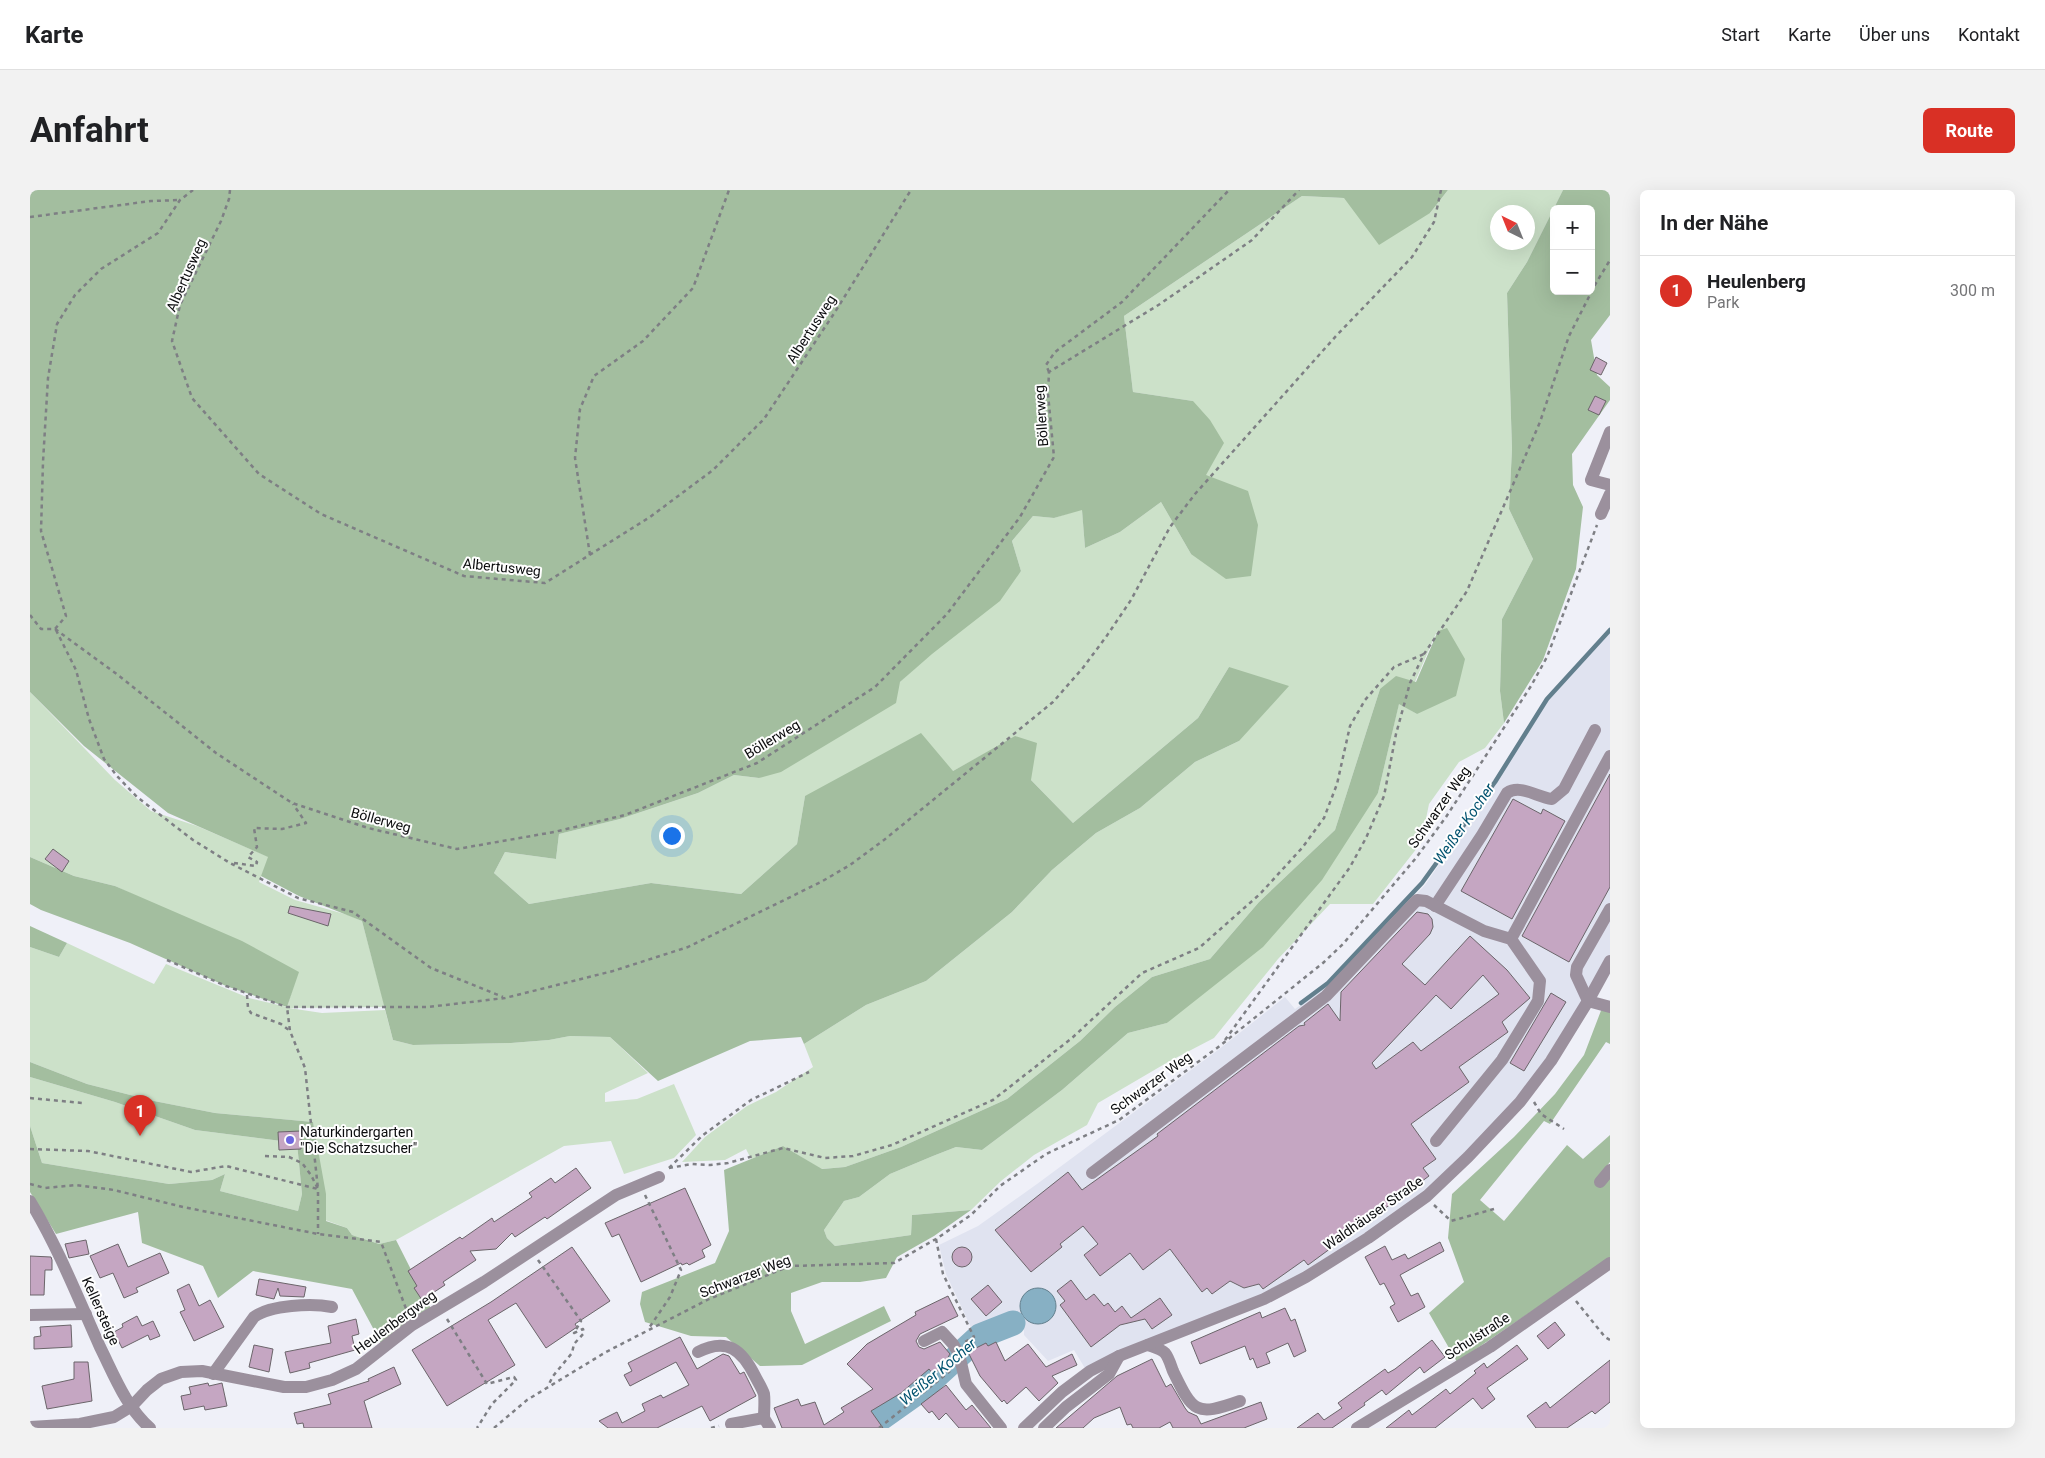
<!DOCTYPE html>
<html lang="de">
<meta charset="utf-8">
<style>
:root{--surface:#fff;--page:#f2f2f2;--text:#202124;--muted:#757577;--line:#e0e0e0;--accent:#d93025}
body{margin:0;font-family:Roboto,sans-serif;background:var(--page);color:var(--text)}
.controls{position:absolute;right:15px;top:15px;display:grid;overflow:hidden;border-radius:8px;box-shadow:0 5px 20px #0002}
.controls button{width:45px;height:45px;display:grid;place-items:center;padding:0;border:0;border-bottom:1px solid var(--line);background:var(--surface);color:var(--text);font:25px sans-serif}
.compass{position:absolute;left:1460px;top:15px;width:45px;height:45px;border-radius:50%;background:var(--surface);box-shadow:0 5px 20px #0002;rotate:317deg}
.you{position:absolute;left:641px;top:645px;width:18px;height:18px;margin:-12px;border:4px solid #fff;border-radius:50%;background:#1a73e8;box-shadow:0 0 0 8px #1a73e833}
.badge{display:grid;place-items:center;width:32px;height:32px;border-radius:50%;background:var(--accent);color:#fff;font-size:16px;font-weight:700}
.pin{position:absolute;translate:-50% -41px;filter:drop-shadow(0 1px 2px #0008)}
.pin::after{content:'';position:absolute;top:26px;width:18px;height:15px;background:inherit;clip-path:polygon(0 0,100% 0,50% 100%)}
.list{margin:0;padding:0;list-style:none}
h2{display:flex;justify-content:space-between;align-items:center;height:65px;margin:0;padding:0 20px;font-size:21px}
h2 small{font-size:16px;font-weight:400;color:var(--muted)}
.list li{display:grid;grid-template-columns:32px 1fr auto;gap:15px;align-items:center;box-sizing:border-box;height:70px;padding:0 20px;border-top:1px solid var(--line)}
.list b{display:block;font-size:19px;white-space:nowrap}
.list p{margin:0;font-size:16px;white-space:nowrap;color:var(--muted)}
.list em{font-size:16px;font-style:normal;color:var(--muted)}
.map{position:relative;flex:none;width:1580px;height:1238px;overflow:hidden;border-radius:8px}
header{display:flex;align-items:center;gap:30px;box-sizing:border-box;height:70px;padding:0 25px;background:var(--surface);border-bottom:1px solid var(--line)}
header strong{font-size:24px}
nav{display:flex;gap:28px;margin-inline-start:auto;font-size:18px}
.intro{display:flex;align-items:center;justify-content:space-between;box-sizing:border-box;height:120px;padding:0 30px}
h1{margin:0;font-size:35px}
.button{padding:12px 22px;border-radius:8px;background:var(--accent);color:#fff;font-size:18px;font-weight:700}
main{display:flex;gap:30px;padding:0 30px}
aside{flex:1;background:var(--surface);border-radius:8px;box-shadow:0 5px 20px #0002}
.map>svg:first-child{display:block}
.built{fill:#e0e3f0}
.green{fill:#cce1c9;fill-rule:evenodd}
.forest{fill:#a3be9f;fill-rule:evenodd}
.water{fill:#87b0c4;stroke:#627f8d}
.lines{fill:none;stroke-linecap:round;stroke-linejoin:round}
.stream{stroke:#627f8d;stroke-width:4.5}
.river{stroke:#87b0c4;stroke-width:25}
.building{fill:#c5a6c2;stroke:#6b656a;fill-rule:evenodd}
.path{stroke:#7e7f84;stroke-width:2.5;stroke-dasharray:4 4;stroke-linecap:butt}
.minor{stroke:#9b909d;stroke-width:12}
.poi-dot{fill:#6c66e0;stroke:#fefefe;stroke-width:2}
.labels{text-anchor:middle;stroke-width:4;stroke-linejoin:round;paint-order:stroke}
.street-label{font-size:14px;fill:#0b0c0e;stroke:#fefefe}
.poi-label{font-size:14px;fill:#0b0c0e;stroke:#fefefe;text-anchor:start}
.water-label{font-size:15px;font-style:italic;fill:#00526f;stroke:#fefefe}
</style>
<header>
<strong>Karte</strong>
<nav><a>Start</a><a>Karte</a><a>Über uns</a><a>Kontakt</a></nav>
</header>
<div class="intro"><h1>Anfahrt</h1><a class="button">Route</a></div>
<main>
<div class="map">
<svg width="1580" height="1238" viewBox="0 0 1580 1238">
<rect width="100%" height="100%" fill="#eff0f8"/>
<path class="built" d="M1580,442v324l-91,145 -99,96 -55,39 -103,61 -176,73 -12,-20 -26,11 -24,-26v-7l-10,-8 -39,16 -29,-62 -7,-29 39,-19 59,-42 181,-134 67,-53 10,12 34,-24 96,-100 69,-101 54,-84z"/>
<g class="green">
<path d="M1418,0h115l-36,72 -20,31 5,156 -3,60 24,50 -31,60 -2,72 4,32 -19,25 -26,14 -30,42 -8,39 -48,61h-43l-52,55 -64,79 -46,24 -70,41 -11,22 -53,30 -33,26 -30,29 -59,5 -1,20 -76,11 -8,-8 -3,-8 20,-29 15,-4 31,-23 43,-18 23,-9 26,3 80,-60 66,-57 39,-10 211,-230 21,-90 18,11 20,-83 -22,51 -35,7 -45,141 -76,72 -49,57 -58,18 -37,30 -35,34 -73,58 -106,48 -56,20 -24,2 -38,-23 -32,13 -5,-10 -21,11 -43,2 23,-25 42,-31 29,-14 37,-25 -9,-23 62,-39 60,-24 86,-69 40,-42 44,-37 44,-25 55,-46 44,-21 -10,-74 -31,51 -125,105 -42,-43 -16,-43 -62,34 -148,25 -8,48 -56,50 -90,-11 -122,21 -35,-31 11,-21 51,7 3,-25 61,-15 78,-26 36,-18 25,3 141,-96 121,-111 -9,-30 21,-25 21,2 28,-9 3,39 35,-16 41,-30 30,52 15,-79 -13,-74 -60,-9 -9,-76 178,-120 42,2 86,15zM1468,22h30v30h-30z"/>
<path d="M0,502l85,88 36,31 46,15 72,31 -10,25 36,18 53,15 14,6 23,86 -96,1 33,5 63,-3 8,30 20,5 98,-2 38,-3 21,-4 40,1 38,36 -43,20v9l32,-3 37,-15 22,51 -22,23 -50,16 -13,-33 -47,5 -168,94 -17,4 -27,-9 -5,-7 -22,-8 -12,-98 -98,-9 -61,-12 -67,-17 -57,-22v-115l29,10 8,-14 87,41 12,-20 83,34 38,9 11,-35 -183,-86 -41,-10 -44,-19z"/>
<path d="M0,887l85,25 80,28 102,13 5,51 -4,17 -78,-20 5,-17 -13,6 -43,4 -127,-21 -12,-37z"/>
</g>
<g class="forest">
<path d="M0,0h1418l-18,23 -51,32 -35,-47 -42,-2 -178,120 9,76 60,9 17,19 14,23 -18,32 42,16 10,34 -7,51 -25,3 -35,-25 -30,-52 -41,30 -35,16 -3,-38 -28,8 -21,-2 -21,25 9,30 -21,30 -68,53 -32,28 -4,21 -115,69 -22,6 -25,-3 -36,18 -78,26 -61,15 -3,25 -51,-7 -11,21 35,31 122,-21 90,11 56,-50 8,-48 116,-63 32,38 62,-35 22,7 -6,37 42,43 125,-105 31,-51 60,19 -50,55 -44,21 -55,46 -44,25 -44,37 -40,42 -86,69 -60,24 -62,39 -3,-7 -51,4 -92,40 -48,-44 -40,-1 -21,4 -38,3 -98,2 -20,-5 -31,-119 -63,-25 -38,-20 7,-19 -100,-44 -84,-67 -54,-54z"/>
<path d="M1533,0h47v125l-19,25 6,35 13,12v13l-38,54 1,31 10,22 -7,62 -33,91 -39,63 -4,-32 2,-72 31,-60 -24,-50 3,-60 -5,-156 20,-31zM1524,19h37v82h-37z"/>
<path d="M1417,438l18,31 -9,37 -39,18 -18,-10 -21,89 -56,87 -59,67 -96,76 -39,10 -66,57 -80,60 -26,-3 -23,9 -43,18 -31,23 -15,4 -20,29 3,8 8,8 76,-11 1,-20 59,-5 -37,26 -37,21 -11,21 -26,4h-38l-31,11v18l14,33 79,-38 7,15 -89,44 -42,1 -34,-29 -35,-1 -46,-14 -5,-18 2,-12 73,-29 14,-32 -5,-61 59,-24 39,23 23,-2 56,-20 106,-48 73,-58 35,-34 37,-30 58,-18 49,-57 76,-72 45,-141 16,-13 20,6 22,-51z"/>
<path d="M0,667l44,19 41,10 127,55 57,31 -12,35 -61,-21 -96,-43 -89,-33 -11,-6z"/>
<path d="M0,736l37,17 -8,14 -29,-10z"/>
<path d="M1572,818l8,2v34l-4,-2 -56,82 -6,-3 -64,79 24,21 63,-76 16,14 27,-24v27l-8,10 8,7v79l-153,104 -28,-49 35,-31 -16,-44 4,-44 62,-57 41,-43 29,-39z"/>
<path d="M0,872l57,22 67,17 61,12 98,9 13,72v27l21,7 5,7 27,9 17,-4 35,69 -50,34 -29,-54 -99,-18 -35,27 -15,-32 -61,-23 -4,-31 -82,22 -26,-42v-66l12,37 127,21 43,-4 13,-6 -5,17 78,20 4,-17 -5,-51 -102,-13 -80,-28 -85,-25z"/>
</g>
<circle class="water" cx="1008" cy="1116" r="18"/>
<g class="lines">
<path class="stream" d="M1271,813l27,-20 94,-100 73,-101 52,-83 63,-69"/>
<path class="river" d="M837,1238l55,-39 58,-53 33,-13"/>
</g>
<g class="building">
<path d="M1566,167l11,6 -6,12 -11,-5z"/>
<path d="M1565,206l11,5 -7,14 -11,-5z"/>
<path d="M1580,584v113l-41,75 -47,-26z"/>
<path d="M1483,609l28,15 2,-5 22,12 -53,98 -51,-28z"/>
<path d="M23,659l16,12 -7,11 -17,-13z"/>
<path d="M260,716l41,8 -3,12 -40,-13z"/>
<path d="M1387,722l11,2 4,5 1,8 -3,7 -28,30 23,21 45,-49 37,34 23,28 -28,24 6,10 -49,35 10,15 -58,42 25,35 -13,9 6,8 -121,89 -4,-5 -41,29 -4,-5 -15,4 -14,-7 -18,13 -5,-6 -5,4 -32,-43 -27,21 -13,-17 -30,23 -16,-21 14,-11 -15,-18 -23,18 2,3 -31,25 -36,-42 73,-58 14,18 76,-54 -1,-2 142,-108 6,-1 -1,-2 24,-19 12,17 1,-29zM1453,785l16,19 -78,57 -8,-9 -37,27 -4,-6 64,-68 15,14z"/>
<path d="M1521,803l15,9 -42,69 -14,-8z"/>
<path d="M271,941v18l-22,1 -1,-18z"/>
<path d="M546,978l15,20 -44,31 -2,-2 -30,20 -3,-4 -16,16 -26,2 6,9 -33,22 2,3 -23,15 -8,-12 3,-2 -9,-15 52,-34 2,2 30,-21 2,4 38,-25 -3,-4 22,-15 4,5z"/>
<path d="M655,998l26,57 -9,5 3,7 -16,8 -2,-2 -5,2 -1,-2 -40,19 -22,-48 -7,3 -7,-14z"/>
<path d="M56,1050l3,14 -20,4 -4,-14z"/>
<path d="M1410,1052l4,9 -44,24 11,21 7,-3 7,14 -27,15 -8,-15 5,-3 -11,-21 -4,2 -15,-28 20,-11 7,14 13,-6 3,5z"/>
<path d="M88,1054l10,23 32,-14 9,20 -33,15 2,4 -14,6 -11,-25 -13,5 -10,-22z"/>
<path d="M542,1057l38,54 -35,23 2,3 -31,21 -30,-45 -28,17 27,45 -68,41 -35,-56 79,-48z"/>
<circle cx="932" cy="1067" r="10"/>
<path d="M0,1066l21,1 1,3v10h-7l-1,25h-14z"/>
<path d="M229,1089l47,8 -2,10 -24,-1 -2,-8 -4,11 -18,-4z"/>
<path d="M1041,1090l15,20 8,-6 10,12 4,-3 7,9 7,-6 9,12 29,-20 12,17 -20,14 -7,-10 -25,6 -29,22 -31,-42 5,-4 -8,-10z"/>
<path d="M159,1094l10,22 11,-6 14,27 -30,14 -14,-29 5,-2 -8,-20z"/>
<path d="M958,1095l14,17 -16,14 -15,-17z"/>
<path d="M918,1106l10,20 -38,18 -4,7 3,6 5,2 16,-7 10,12 -5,8 2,3 -14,9 -4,-5 -28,24 -30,18 12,17h-101l-8,-20 24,-9 3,7 14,-4 9,23 20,-13 -3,-4 32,-19 -26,-25 20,-20 49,-29 -1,-3z"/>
<path d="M1255,1118l6,13 4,-2 11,32 -12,6 -6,-14 -22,10 4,10 -13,5 -4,-10 -3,2 -5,-14 -45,18 -9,-22 69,-30 2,6z"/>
<path d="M107,1126l5,10 11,-5 7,15 -10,4 -2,-5 -26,13 -8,-16 9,-5 -1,-3z"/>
<path d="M326,1129l3,15 -7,2 3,14 -46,13 1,5 -20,5 -5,-21 46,-9 -3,-17z"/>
<path d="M1525,1132l10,13 -17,14 -11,-13z"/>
<path d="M41,1135l1,22 -38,2v-12l7,-1 -1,-9z"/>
<path d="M650,1147l17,32 26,-15 6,2 11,18 4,-2 12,24 -46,25 -8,-15 -45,22h-49l-9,-7 18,-9 5,11 23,-12 -3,-7 19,-9 2,3 26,-13 -13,-23 -46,24 -6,-11 8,-4 -4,-8z"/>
<path d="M1402,1150l13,17 -21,16 -4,-6 -34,28 -4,-5 -18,13 1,2 -33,23h-35l21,-15 6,7 18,-12 -4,-5 47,-34 3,4 7,-4z"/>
<path d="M966,1152l9,19 23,-17 18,23 26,-13 5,11 -25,11 6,7 -19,18 -13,-14 -19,17 -3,-4 -2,2 -22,-26 -12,-24 18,-9 2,3z"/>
<path d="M224,1155l19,4 -4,23 -20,-5z"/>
<path d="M1487,1155l11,14 -41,29 8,11 -13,10 -9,-11 -38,30h-49l23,-18 3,5 34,-26 4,5 26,-21 -2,-2 10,-8 3,5z"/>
<path d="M1122,1169l14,28 5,-3 14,24 3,4 9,4 4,8 60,-22 6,17 -23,9h-71l-3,-6 -11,6h-26l-2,-4 -4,1 -7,-18 -26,11 -11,10h-27l61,-52z"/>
<path d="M1580,1170v42l-15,12 -3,-3 -25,17h-31l-9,-12 19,-14 4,6z"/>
<path d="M44,1172h14l4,39 -45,8 -5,-23 32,-7z"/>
<path d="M364,1177l7,17 -37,17 8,27h-68l-1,-5 -6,1 -3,-11 37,-9 -3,-10 41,-13 -1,-2z"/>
<path d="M178,1193l1,3 13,-3 5,23 -22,4 -1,-4 -20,4 -3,-14 10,-2 -2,-7z"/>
<path d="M916,1195l20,25 6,-5 19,23h-32l-13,-15 -7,7 -7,-9 -3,2 -8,-9z"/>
</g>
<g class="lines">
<g class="path">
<path d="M200,0l-1,9 -8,22 -41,84 -8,36 20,57 67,76 62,40 143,62 81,7 105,-66 63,-47 51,-51 71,-107 76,-122"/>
<path d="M0,27l121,-16 29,-1"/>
<path d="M1019,182l-3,-7 9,-13 67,-50 107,-112"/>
<path d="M560,365l-15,-97 5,-49 14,-33 49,-35 50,-53 36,-98"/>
<path d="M0,425l11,14h14l11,-13 -25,-85 2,-69 5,-84 9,-54 18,-29 26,-26 57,-36 22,-33 13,-10"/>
<path d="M25,439l63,46 98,78 76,50 76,25 89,21 97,-17 71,-17 132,-52 118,-76 72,-73 73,-97 34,-60 -6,-63 1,-22 111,-68 92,-64 47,-50"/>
<path d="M26,440l20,40 13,49 15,40 13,17 20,21 56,43 37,23 68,35 55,14 78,56 72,29"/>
<path d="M204,673l22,3 1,-4 -9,-5 9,-10 -3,-19 28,1 24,-6 -13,-19"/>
<path d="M137,770l59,26 61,21h141l77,-9 108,-27 75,-24 133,-65 29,-17 34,-25 169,-138 29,-33 24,-32 25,-37 39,-73 25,-33 141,-158 76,-79 22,-35 7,-32"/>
<path d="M217,805l1,13 3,5 30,11 9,7"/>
<path d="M1195,850l125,-173 16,-29 18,-42 12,-62 14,-51 14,-29 43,-63 73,-169 29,-86 27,-53 14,-23"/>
<path d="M0,908l52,5"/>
<path d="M1504,912l7,12 23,15"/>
<path d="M0,959l58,2 103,21 35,-6 92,23 -13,-121 -15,-37 -3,-24"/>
<path d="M235,966l24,1 13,6 9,12 7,14v45"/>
<path d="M639,978l23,-4 18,1 18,-2 55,-15 42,10 28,-2 39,-11 101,-45 79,-62 70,-65 57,-25 61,-54 42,-46 22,-30 13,-34 13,-58 15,-26 29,-33 30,-13"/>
<path d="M639,978l34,-33 48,-35 58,-28"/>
<path d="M0,994l15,4 31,-3 38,5 69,17 135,27 63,8 27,72"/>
<path d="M615,1005l36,75 -11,27 -21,31"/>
<path d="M1404,1015l17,16 43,-12"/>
<path d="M906,1049l7,35 31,63 -9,5"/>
<path d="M508,1070l43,61 -7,12 9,-4 1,4 -10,11 -2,9 -19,23 -5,10"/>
<path d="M1546,1111l29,36 5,3"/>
<path d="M417,1129l40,65 27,-7 2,3 -24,24 -15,24"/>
<path d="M464,1238l33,-28 79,-48 103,-53 81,-33 104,-3 42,-24 35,-24 29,-29 46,-32 73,-34 98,-72 106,-85 20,-19 73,-86 30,-41 85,-131 16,-29 50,-132"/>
<path d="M681,1238l8,-2"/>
<path d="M849,1238l71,-57"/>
</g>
<g class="minor">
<path d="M1580,242l-19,48 19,5"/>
<path d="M1571,324l9,-20"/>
<path d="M1405,716l47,-71 25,-42c13,-9 30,4 45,6l12,-10 31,-59"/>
<path d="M1580,719l-33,58 -1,8 12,26 22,6"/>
<path d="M1481,749l99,-183"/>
<path d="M1062,983l234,-177 91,-96 9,1 58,30 27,8 29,42 -2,20 -36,59 -66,81"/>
<path d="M1570,992l10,-12"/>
<path d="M0,1011c28,46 48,97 70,146 14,28 26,60 50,81"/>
<path d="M0,1125l56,-1"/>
<path d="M894,1151l18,-9 11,12 6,10 7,30 35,44"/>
<path d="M1118,1155c5,2 13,4 17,8 4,5 6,13 8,18 20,41 22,46 67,30"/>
<path d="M668,1162c29,-15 44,-2 57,24 3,6 7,12 9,18 1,7 0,17 0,24"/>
<path d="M183,1184l41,-57c16,-12 58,-14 78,-10"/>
<path d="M701,1234l33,-6 6,10"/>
<path d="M0,1237l50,-3 34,-7 18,-11 15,-16 14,-11 20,-7 21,-1 82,16h22l26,-7 24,-11 56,-44 72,-43 132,-87 43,-18"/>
<path d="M994,1238l38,-36 28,-21 29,-15 145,-57 42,-22 62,-39 59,-42 41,-39 52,-55 31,-41 37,-60 22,-40"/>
<path d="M1014,1238l22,-21 43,-33 10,-18"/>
<path d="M1327,1238l133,-81 120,-84"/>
</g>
</g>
<circle class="poi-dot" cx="260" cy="950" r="5"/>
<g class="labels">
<g class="street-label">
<text transform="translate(156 85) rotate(-66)" y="5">Albertusweg</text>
<text transform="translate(781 139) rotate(-57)" y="5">Albertusweg</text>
<text transform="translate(1011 226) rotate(-94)" y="5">Böllerweg</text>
<text transform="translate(472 377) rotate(6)" y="5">Albertusweg</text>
<text transform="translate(742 549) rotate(-31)" y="5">Böllerweg</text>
<text transform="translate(1409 617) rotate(-55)" y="5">Schwarzer Weg</text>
<text transform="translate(351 630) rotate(15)" y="5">Böllerweg</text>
<text transform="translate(1121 893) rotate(-36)" y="5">Schwarzer Weg</text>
<text transform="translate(1343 1023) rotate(-35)" y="5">Waldhäuser Straße</text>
<text transform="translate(715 1086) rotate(-21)" y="5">Schwarzer Weg</text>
<text transform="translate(71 1121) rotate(66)" y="5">Kellersteige</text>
<text transform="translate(365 1132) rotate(-36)" y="5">Heulenbergweg</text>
<text transform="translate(1447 1146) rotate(-33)" y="5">Schulstraße</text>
</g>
<g class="poi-label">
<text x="270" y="947">Naturkindergarten<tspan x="270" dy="16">"Die Schatzsucher"</tspan></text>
</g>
<g class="water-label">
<text transform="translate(1434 634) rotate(-55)" y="5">Weißer Kocher</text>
<text transform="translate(908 1182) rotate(-40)" y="5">Weißer Kocher</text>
</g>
</g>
</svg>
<div class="controls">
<button>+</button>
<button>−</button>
</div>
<svg class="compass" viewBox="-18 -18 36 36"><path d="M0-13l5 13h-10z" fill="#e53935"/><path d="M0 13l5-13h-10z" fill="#757577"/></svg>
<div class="you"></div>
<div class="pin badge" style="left:110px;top:946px">1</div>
</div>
<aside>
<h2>In der Nähe<small></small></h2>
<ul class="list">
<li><span class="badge">1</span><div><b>Heulenberg</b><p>Park</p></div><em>300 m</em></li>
</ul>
</aside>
</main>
